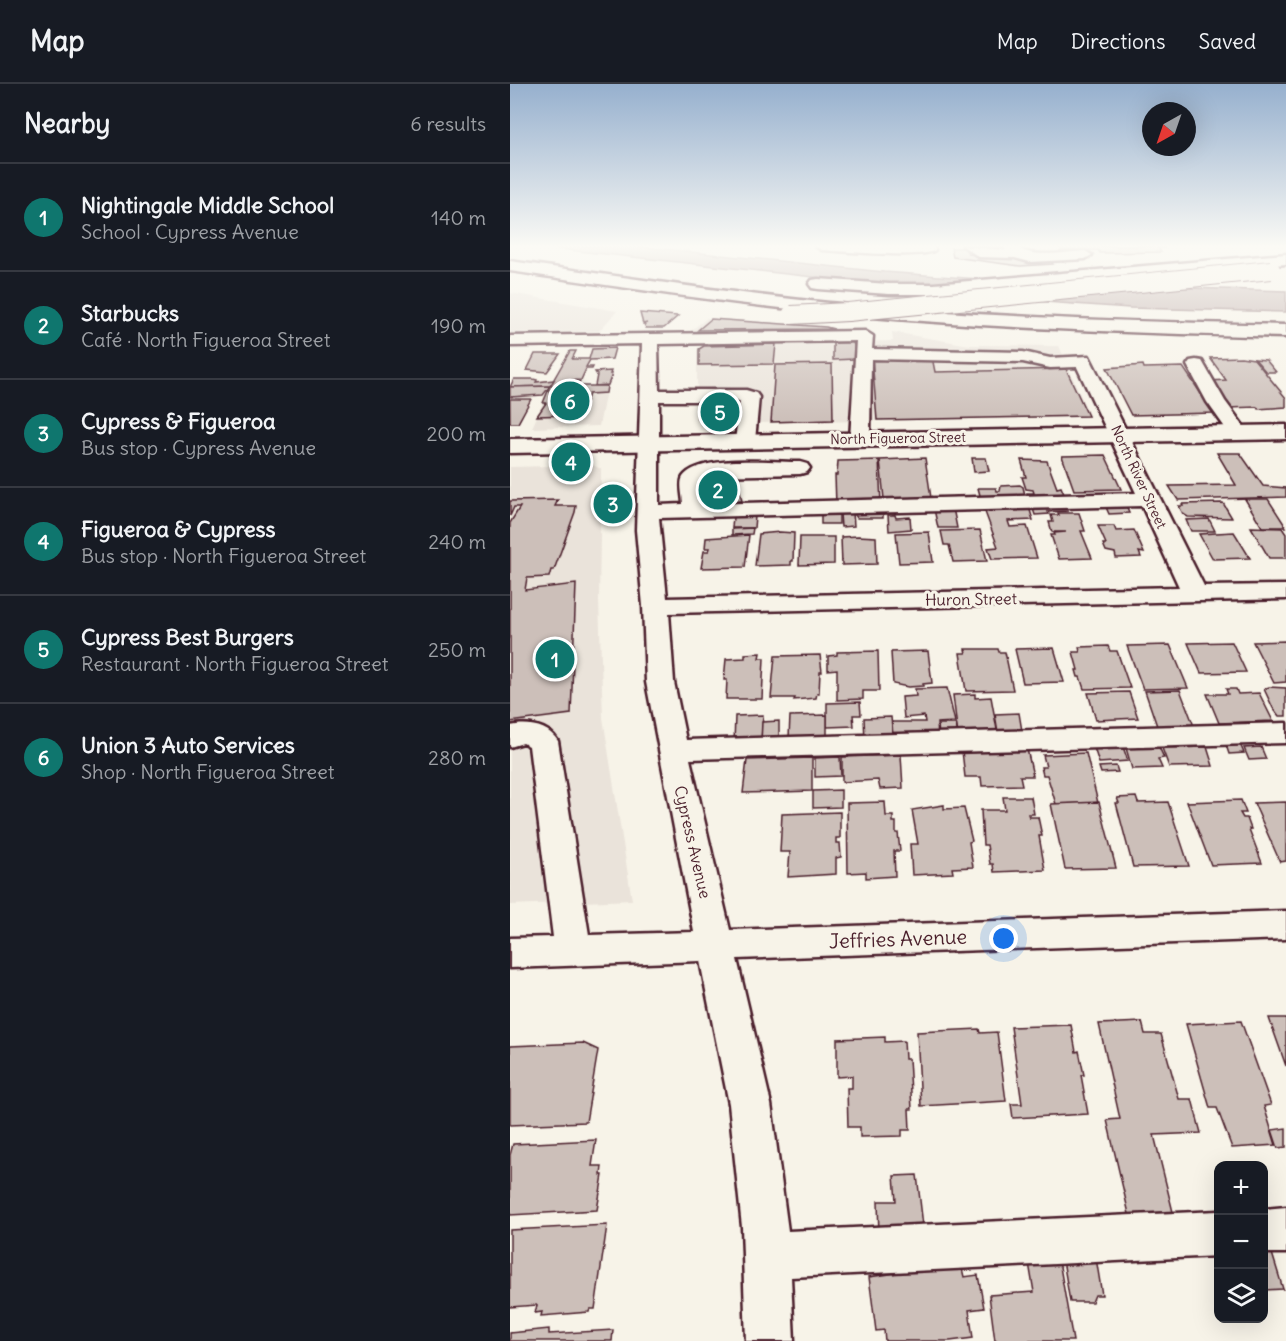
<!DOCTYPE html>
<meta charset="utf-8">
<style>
:root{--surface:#171b24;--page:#242831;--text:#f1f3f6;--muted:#9ea1a6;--line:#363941;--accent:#0f766e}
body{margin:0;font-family:Delius,sans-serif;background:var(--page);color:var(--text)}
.controls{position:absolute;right:18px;bottom:18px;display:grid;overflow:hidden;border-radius:12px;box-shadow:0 6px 24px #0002}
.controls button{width:54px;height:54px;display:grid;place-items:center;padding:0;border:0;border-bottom:2px solid var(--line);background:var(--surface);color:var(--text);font:30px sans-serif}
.compass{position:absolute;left:632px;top:18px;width:54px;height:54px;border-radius:50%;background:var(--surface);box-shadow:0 6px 24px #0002;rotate:220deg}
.you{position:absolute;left:494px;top:855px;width:21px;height:21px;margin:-15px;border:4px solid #fff;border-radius:50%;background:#1a73e8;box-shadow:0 0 0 9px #1a73e833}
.badge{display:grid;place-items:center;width:39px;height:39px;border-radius:50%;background:var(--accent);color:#fff;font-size:20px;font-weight:700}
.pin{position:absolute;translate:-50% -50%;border:3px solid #fff;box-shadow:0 2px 6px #0006}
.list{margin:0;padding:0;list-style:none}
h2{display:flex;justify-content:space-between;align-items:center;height:78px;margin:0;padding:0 24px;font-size:26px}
h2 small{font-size:20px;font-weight:400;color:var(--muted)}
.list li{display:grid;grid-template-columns:39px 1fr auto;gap:18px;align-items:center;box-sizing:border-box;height:108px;padding:0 24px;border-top:2px solid var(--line)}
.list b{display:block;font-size:22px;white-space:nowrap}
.list p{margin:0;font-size:20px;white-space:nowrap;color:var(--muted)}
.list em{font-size:20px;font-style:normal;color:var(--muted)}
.icon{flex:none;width:33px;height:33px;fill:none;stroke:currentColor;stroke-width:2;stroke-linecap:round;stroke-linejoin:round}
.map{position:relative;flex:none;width:776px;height:1257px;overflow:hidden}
header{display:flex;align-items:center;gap:36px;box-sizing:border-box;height:84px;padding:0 30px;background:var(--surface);border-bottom:2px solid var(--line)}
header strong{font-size:28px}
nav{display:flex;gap:33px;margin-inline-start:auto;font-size:21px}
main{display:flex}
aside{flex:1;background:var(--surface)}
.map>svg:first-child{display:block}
.built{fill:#eae3da}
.water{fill:#bcaaa7;stroke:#8e7275;stroke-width:1.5}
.building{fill:#ccbfb9;stroke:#4a1f2b;stroke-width:1.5}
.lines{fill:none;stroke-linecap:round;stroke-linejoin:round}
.minor-casing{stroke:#4a1f2b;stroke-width:5}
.major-casing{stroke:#4a1f2b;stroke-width:5}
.highway-casing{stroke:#4a1f2b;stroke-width:5}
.minor{fill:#f7f3e8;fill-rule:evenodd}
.major{fill:#f7f3e8;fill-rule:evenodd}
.highway{fill:#f7f3e8;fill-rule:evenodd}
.highway-bridge-casing{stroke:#4a1f2b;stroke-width:20;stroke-linecap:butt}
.highway-bridge{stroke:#f7f3e8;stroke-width:18}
.labels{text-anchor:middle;stroke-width:6;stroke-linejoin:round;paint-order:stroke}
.far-street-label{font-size:14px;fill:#4a1f2b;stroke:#f7f3e8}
.street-label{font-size:16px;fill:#4a1f2b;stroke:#f7f3e8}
.near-street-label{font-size:20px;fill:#4a1f2b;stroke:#f7f3e8}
</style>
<header>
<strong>Map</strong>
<nav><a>Map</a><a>Directions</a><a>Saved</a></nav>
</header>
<main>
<aside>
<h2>Nearby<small>6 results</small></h2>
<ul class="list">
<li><span class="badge">1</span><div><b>Nightingale Middle School</b><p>School · Cypress Avenue</p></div><em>140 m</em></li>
<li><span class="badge">2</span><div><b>Starbucks</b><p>Café · North Figueroa Street</p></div><em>190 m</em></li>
<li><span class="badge">3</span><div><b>Cypress &amp; Figueroa</b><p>Bus stop · Cypress Avenue</p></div><em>200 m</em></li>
<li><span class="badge">4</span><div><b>Figueroa &amp; Cypress</b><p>Bus stop · North Figueroa Street</p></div><em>240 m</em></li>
<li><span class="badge">5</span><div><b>Cypress Best Burgers</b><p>Restaurant · North Figueroa Street</p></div><em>250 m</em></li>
<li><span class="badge">6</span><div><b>Union 3 Auto Services</b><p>Shop · North Figueroa Street</p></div><em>280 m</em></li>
</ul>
</aside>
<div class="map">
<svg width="776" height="1257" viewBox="0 0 776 1257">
<rect width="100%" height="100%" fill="#f7f3e8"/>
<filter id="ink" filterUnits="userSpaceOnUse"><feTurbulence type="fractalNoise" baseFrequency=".0167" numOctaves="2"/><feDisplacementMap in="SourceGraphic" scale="12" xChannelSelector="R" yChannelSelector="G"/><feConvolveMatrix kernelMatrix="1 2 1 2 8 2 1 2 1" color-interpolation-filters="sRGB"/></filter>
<g filter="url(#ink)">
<g class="built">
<path d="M0,209l107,18 -18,20 -89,2z"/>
<path d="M197,234l119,8 13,4 -150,2z"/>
<path d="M382,248l78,13 89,1 31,71 -386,7 -7,-3v-71l5,-4 191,-5z"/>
<path d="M40,302h57l-8,40 -67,2z"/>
<path d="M83,381l8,4 -2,132 4,117 29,182 -122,5v-438z"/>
</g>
<path class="water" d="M22,162h102l250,26 167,12 235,7v21l-156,-4 -99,-7z"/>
<g class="building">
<path d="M549,162h104l1,2h-6l3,4 -61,1 -2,-3h-37z"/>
<path d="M441,164h15l2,6 53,6 28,-1 4,5 -33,2 -67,-9z"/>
<path d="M130,229l38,3 -14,12h-18l-2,-4 3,-1 -4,1z"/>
<path d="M201,235l115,8 8,2 -136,1z"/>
<path d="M343,258l3,12h-2v5l-21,1v-17z"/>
<path d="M266,260l-2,20 -75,1v-16l5,-3z"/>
<path d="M105,264l-3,11 -22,1 -4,7h7l-1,2h-6l-5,11 -20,1h19l-3,5h-27l20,-35h6l-4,8h17l3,-10z"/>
<path d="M25,270h25l-13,18 -20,-2z"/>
<path d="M422,273l3,15 131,-3 22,47 -211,4 -5,-62z"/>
<path d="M731,273l13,2 32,39v9l-28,2 -1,-2 -30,1 -18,-27 17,-1 -16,-22z"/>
<path d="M745,275l11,1 10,12h-10z"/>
<path d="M322,280l1,56 -62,2 4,-57z"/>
<path d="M633,281l1,3 39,-1 31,46 -83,2 -24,-47z"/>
<path d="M101,287l-1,3h2l-4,11 -13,1 2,-11 -2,-3z"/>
<path d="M4,295h19l4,1 -1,2 18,-2 -4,6 -40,1z"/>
<path d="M40,302l-7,9 -33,2v-10z"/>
<path d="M40,302h57l-1,7 -17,1 -3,8h-10l-5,13 -34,1 9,-13h-3z"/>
<path d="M0,315h21l-13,24h-8z"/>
<path d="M231,320l-3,18 -32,1 -8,-4 3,-14z"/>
<path d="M707,369h23l23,33 23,2v9l-108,3 -9,-14 67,-1z"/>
<path d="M595,371l16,34 -47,1 -12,-34z"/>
<path d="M415,374l6,40 -47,1 -4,-39z"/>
<path d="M462,374h14l3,13 -15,1z"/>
<path d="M369,376l2,44 -45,1 -1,-30h2l1,-14z"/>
<path d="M511,376l26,1 10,27 4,-1 4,9 -36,3 -2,-6h7l-1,-3 -7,-1 -4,-12h4z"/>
<path d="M226,390l6,27 -43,5 -5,-28z"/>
<path d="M510,401l3,2 3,12h-45l-3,-11h18l1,3h3l1,-5z"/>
<path d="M735,415h23l18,28h-24z"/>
<path d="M48,416l-3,6h21l-1,6 -21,58h-3l-2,7 -22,1 -2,12 51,-6 -5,130 -61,8v-199l10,-16h-6l-4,9v-15z"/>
<path d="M713,419l9,15 -44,-1 -5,-3 -4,-8h4l-1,-2z"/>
<path d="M615,420l4,9 -20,1 -4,-9z"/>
<path d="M556,421l2,6 -20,1 1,2 -14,1 -3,-9z"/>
<path d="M519,423l4,13 -25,1 2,6 17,-1 10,32 -45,1 -4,-11 10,-1 -13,-35z"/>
<path d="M443,424l4,20h-19l-4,-19z"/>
<path d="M373,426v8h-26l-2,-3 5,-4z"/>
<path d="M343,429l1,13 -13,1 -1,-13z"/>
<path d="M548,429h21l6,18h-4l11,27 -33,1 -8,-24h4l-1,-2 12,-1h-14l-3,-10h4l-2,-7h8z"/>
<rect x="311" y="430" width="18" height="10"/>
<path d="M378,431h7l1,3 14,-1 1,12 -22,2z"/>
<path d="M245,432l-1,12h-22l1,-11z"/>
<path d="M699,435l6,12h-24l-5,-11z"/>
<path d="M588,442h16l2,5 18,-1 10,23 -5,-1 2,5 -25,1 -1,-5 -9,-2 -3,-7h3z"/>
<path d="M741,443l31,1 4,6v24h-17z"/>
<path d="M243,444l-1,6 -20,1v-6z"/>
<path d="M470,446l7,31 -34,1 -4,-17h-5l-3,-14z"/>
<path d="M270,448l14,1 -1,28h-2v4l-36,1 4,-32z"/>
<path d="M419,448l4,30 -34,1 -3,-30z"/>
<path d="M724,448l16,26 -37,1 -14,-25z"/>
<path d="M239,451l-4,32 -44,1 3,-17h5l1,-3h-5l1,-10z"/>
<path d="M348,452l18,1 1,27 -35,1 -1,-28z"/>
<path d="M290,453h34v27l-35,1z"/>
<path d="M776,557v41l-12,1 -21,-41z"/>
<path d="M722,558l14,30 -45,1 -13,-30z"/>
<path d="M660,561l18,43 -45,1 -16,-43z"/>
<path d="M598,562l2,5h7l13,37 -46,1 -4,-12h-2l-2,-7h2l-5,-18h7l-1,-5z"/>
<path d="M544,564l10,34 -41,1 -8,-34z"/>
<path d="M455,565h33l1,3h6l8,38 -47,1 -6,-38h6z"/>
<path d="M368,567l1,40h-16v8l-26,1v-31l-9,1v-14l9,-1v-3z"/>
<path d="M418,567l4,32 -9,1v2l-15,1 -15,-3 -2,-32z"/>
<path d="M250,569l-1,5h5l-2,41h-36l1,-19h-3l2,-21 19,-1v-4z"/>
<path d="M310,571l2,17h-2l-1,21h-2l-1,5 -22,2 1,-2h-24l4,-42z"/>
<path d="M759,603l17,1v28h-7l-6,-8 -9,-19z"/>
<path d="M437,604l8,34 -18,1 1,15h-45l-1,-16h33l-1,-6 -20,2 -2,-21 14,-1 -1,-7z"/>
<path d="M716,605h10l2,5 21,-1 14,28 -54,2 -12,-29h21z"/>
<path d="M670,606l14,36h-37l-12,-35z"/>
<path d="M619,608l9,26 -42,2 -8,-27z"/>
<path d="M465,610v4l16,-1 7,38 -40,1 -5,-41z"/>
<path d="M350,618l1,13h-8l1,11 -27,1v-24z"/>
<path d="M509,629l3,18 -24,1 -3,-18z"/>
<path d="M253,631l-2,27 -27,1 1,-27z"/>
<path d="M317,631v22l-38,1 1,-22z"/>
<path d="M381,633l2,21 -28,2 -1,-22z"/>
<path d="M269,637v20l-18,1 1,-20z"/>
<path d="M428,640h18l2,12 -19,2z"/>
<path d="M730,660l4,9 -15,1 -3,-9z"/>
<path d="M613,663l5,14 -29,2 -5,-15z"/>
<path d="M649,663l5,11 -6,1 4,9 -30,1 -6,-21z"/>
<path d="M697,663l6,19 -44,1 -7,-19z"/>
<path d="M751,663l5,12 -17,1 -5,-12z"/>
<path d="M517,665l6,27h-13l2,9 -40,1 -1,-9h-16l-3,-26z"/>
<path d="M576,669l12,50 -42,1 -9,-29h-4l-2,-8h5l-3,-12z"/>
<path d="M391,671l2,33 -23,1 -2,-9 -36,2v-25z"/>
<path d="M330,673l1,19 -26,1v-19z"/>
<path d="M302,674v33l-69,2 4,-33z"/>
<path d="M606,682l2,6 -17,1 -2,-6z"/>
<path d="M331,706v17l-28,1v-17z"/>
<path d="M493,713h28l3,17h-6l1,3h9l4,19h-3l6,34 -51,2 -1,-8h-3l-3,-19h-4l-2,-35h24z"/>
<path d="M626,713l2,6 30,-1 21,64 -56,1 -17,-64h3l-2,-5z"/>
<path d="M731,716l5,13h-6l3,5h4l4,11h-2l13,34 -51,2 -24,-63z"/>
<path d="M375,718l1,14h7v6h3v11h2l2,18h-6l1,25 -29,2v-6l-18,1 -1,-70z"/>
<path d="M589,718l17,66 -51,1 -14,-65z"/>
<path d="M776,718v59l-6,1 -26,-59z"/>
<path d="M434,721v4l20,-1 8,33 -3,1 4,25 -21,1 1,5 -41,2 -2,-31h8l-6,-34z"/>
<path d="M330,728v26h-4v5h4l1,14 -5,1v16l-48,3 2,-25h-10l2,-38z"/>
<path d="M759,934h17v48z"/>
<path d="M731,937l30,84 -7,1 12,39 -44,3 -15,-40h-7l-24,-84z"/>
<path d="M632,938l3,12h16l18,65h13l9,34 -47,2 19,77 -44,2 -22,-94 13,-1 -21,-95z"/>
<path d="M561,941l5,27 3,-1 5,24h-3l7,39 -75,4 -2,-14h11l-11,-77z"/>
<path d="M469,945l1,4 17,-1 9,69 -85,5 -4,-74z"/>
<path d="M375,953v5l19,-1 1,18h4l3,50h-3l1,21h-8v6l-42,1v-10h-12l-1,-39h5v-12l-15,1v-38z"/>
<path d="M73,959l15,7 -12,72 -76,3v-79z"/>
<path d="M776,1044v19l-8,1 -6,-18z"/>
<path d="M86,1056l-4,26h10l-1,9h2l-6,35 -87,5v-60l3,-11z"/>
<path d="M407,1091l7,59 -45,1 -1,-34h18l-2,-25z"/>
<path d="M97,1141l-12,84h-5l-1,3 -48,4 1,-4 -7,1 2,-8 -27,2v-77z"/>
<path d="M754,1166h7l12,39 -19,1z"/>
<path d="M586,1174l6,37h-7l-3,7h-22l-7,-42z"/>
<path d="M549,1177l14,80h-78l-6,-46 45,-3 -5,-29z"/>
<path d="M451,1180l3,13 14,-2 6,33 -15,2 4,28 -23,3h-65l-1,-11 -8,1 -7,-54z"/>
<path d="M39,1245v5l64,-4 -1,11h-102v-8z"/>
</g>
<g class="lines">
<g class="minor-casing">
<g id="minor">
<path d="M305,162h119l1,4c-10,9 -95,1 -113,0z"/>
<path d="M453,162l43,4 -3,-4h14c10,13 52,6 68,5l7,4 -7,4 -55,3 -15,-4 -36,-1z"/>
<path d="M355,247l8,5 -1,13 151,3 27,6 39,-2 115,230 82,-1v14l-617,14 5,69 12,58 600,-17v20l-596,16 40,171 556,-19v28l-549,20 34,145 17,127 430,-20v45l-427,21 3,64h-48l-4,-114 -13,-123 -29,-143 -190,7v-30l43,-1 -24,-191 -6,-3 -13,4v-21c17,-4 38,-1 48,15l31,194 105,-3 -48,-250 -3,-76 -7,-76 6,-186 -132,2v-10zM346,257l-6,98 3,4h14l3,-4 1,-80 152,3 27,6 27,-1 59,126 -431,11 -2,-22 7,-6 90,-2 7,-2 3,-4 -3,-4 -7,-2c-27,0 -101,-8 -117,15 -4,6 0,20 0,27l-24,1v-104h81l-5,40 3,4h14l3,-4 4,-44 -3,-4 -10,-3h-87l-1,-46zM632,422l37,81 -512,11 -8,-80z"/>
<path d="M686,276l6,1 23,40 23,31 -3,4h-14l-24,-34 -20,-37 3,-4z"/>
<path d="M776,1123v46h-22v-44z"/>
</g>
</g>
<g class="major-casing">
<path id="major" d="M776,341v14l-776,14v-14z"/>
</g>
<g class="highway-casing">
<g id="highway">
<path d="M776,170v10l-352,30h-45l-71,-5 -6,-1 -3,-4 3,-4 6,-1 71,5h45z"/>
<path d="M0,177c106,15 212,31 319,42 152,14 304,19 457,22v12c-153,-4 -305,-9 -457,-24 -107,-10 -213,-27 -319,-42z"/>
</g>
</g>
<use href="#minor" class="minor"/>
<use href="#major" class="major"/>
<use href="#highway" class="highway"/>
<g class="highway-bridge-casing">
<path id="highway-bridge" d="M281,231l57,-3 423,-42"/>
</g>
<use href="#highway-bridge" class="highway-bridge"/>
</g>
</g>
<linearGradient id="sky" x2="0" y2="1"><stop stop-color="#96b0ce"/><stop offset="0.48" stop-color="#fbfaf5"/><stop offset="1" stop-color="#fbfaf5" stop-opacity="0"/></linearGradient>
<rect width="776" height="338" fill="url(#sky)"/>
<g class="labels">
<g class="far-street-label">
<text transform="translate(388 354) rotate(-1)" y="5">North Figueroa Street</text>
<text transform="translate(629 393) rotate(65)" y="5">North River Street</text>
</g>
<g class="street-label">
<text transform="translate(461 515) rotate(-1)" y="6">Huron Street</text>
<text transform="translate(183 758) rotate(77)" y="6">Cypress Avenue</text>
</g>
<g class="near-street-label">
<text transform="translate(388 855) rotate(-2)" y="7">Jeffries Avenue</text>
</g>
</g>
</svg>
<div class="controls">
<button>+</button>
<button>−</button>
<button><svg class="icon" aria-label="layers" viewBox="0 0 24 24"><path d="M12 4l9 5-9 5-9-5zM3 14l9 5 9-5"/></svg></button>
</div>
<svg class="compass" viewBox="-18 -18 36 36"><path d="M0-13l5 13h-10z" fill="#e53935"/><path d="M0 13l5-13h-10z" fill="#9ea1a6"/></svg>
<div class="you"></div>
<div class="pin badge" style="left:45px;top:575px">1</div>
<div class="pin badge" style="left:208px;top:406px">2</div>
<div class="pin badge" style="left:103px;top:420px">3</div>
<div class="pin badge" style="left:61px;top:378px">4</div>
<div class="pin badge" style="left:210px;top:328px">5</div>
<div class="pin badge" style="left:60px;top:317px">6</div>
</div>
</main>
